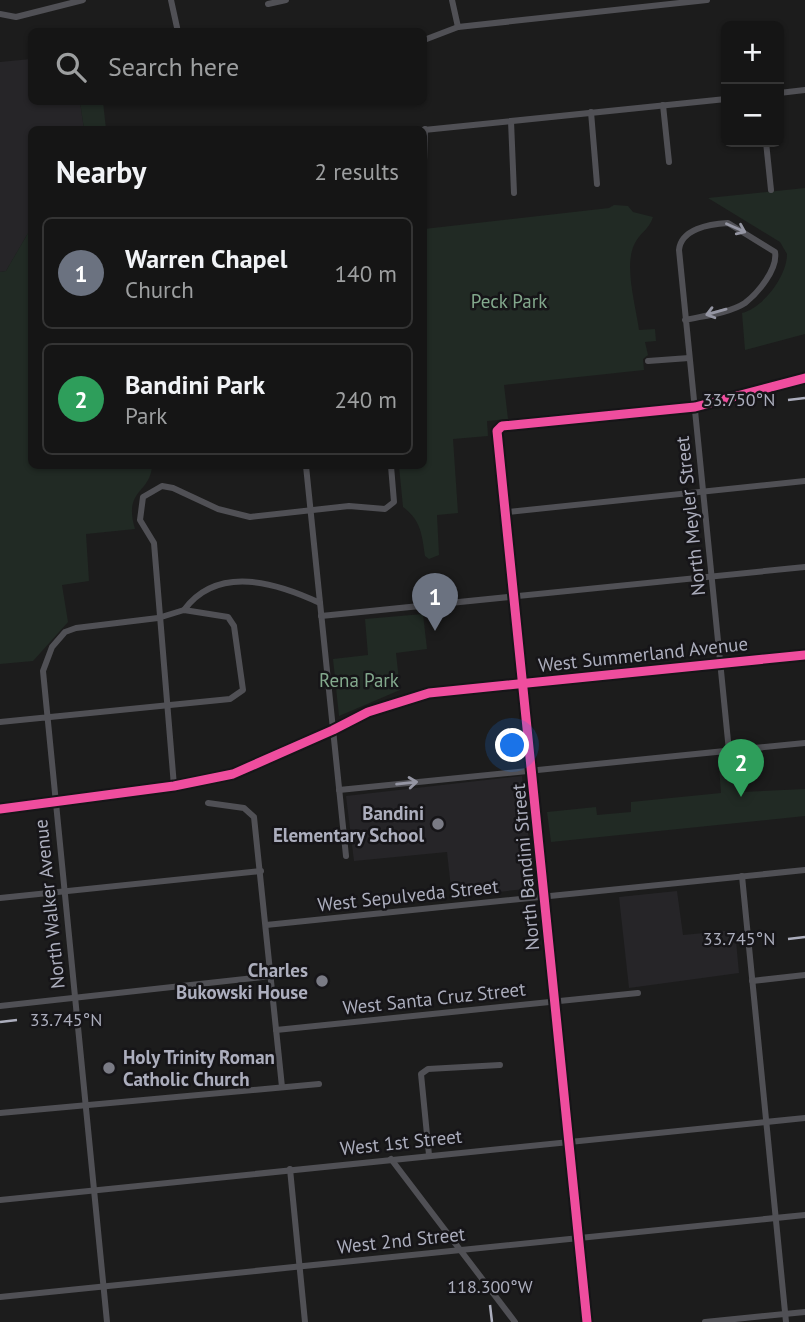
<!DOCTYPE html>
<meta charset="utf-8">
<style>
:root{--surface:#151515;--page:#1e1e1e;--text:#f1f3f6;--muted:#9d9fa0;--line:#343434;--accent:#db2777}
body{margin:0;font-family:"PT Sans",sans-serif;background:var(--page);color:var(--text)}
.controls{position:absolute;right:21px;top:21px;display:grid;overflow:hidden;border-radius:10px;box-shadow:0 2px 5px #0004}
.controls button{width:63px;height:63px;display:grid;place-items:center;padding:0;border:0;border-bottom:2px solid var(--line);background:var(--surface);color:var(--text);font:35px sans-serif}
.you{position:absolute;left:513px;top:746px;width:24px;height:24px;margin:-18px;border:5px solid #fff;border-radius:50%;background:#1a73e8;box-shadow:0 0 0 10px #1a73e833}
.badge{display:grid;place-items:center;width:46px;height:46px;border-radius:50%;background:var(--accent);color:#fff;font-size:23px;font-weight:700}
.pin{position:absolute;translate:-50% -58px;filter:drop-shadow(0 2px 4px #0008)}
.pin::after{content:'';position:absolute;top:37px;width:24px;height:21px;background:inherit;clip-path:polygon(0 0,100% 0,50% 100%)}
.list{margin:0;padding:0;list-style:none}
h2{display:flex;justify-content:space-between;align-items:center;height:91px;margin:0;padding:0 28px;font-size:30px}
h2 small{font-size:23px;font-weight:400;color:var(--muted)}
.list li{display:grid;grid-template-columns:46px 1fr auto;gap:21px;align-items:center;box-sizing:border-box;height:112px;margin:0 14px 14px;padding:0 14px;border:2px solid var(--line);border-radius:10px}
.list b{display:block;font-size:26px;white-space:nowrap}
.list p{margin:0;font-size:23px;white-space:nowrap;color:var(--muted)}
.list em{font-size:23px;font-style:normal;color:var(--muted)}
.icon{flex:none;width:38px;height:38px;fill:none;stroke:currentColor;stroke-width:2;stroke-linecap:round;stroke-linejoin:round}
.map{position:relative;flex:none;width:805px;height:1322px;overflow:hidden}
.search{position:absolute;background:var(--surface);box-shadow:0 2px 5px #0004;left:28px;top:28px;width:399px;height:77px;display:flex;align-items:center;gap:18px;box-sizing:border-box;padding:0 24px;border-radius:10px;color:var(--muted);font-size:26px}
.panel{position:absolute;background:var(--surface);box-shadow:0 2px 5px #0004;left:28px;top:126px;width:399px;height:343px;border-radius:10px}
.map>svg:first-child{display:block}
.built{fill:#262528}
.green{fill:#212a24}
.lines{fill:none;stroke-linecap:round;stroke-linejoin:round}
.minor{stroke:#505055;stroke-width:6}
.major{stroke:#4d4d51;stroke-width:8}
.cycleway-casing{stroke:#161518;stroke-width:13}
.cycleway{stroke:#ef4d9e;stroke-width:9}
.oneway{stroke:#9596a3}
.ticks{fill:none;stroke:#acaebd;stroke-width:2.5}
.poi-dot{fill:#7a7b85;stroke:#161518;stroke-width:2.5}
.labels{text-anchor:middle;stroke-width:5;stroke-linejoin:round;paint-order:stroke}
.park-label{font-size:19px;fill:#83a98d;stroke:#161518}
.street-label{font-size:19px;fill:#acaebd;stroke:#161518}
.poi-label{font-size:19px;font-weight:bold;fill:#acaebd;stroke:#161518;text-anchor:end}
.ticks-label{font-size:18px;text-anchor:middle;fill:#acaebd;stroke:#161518;stroke-width:5;stroke-linejoin:round;paint-order:stroke}
</style>
<div class="map">
<svg width="805" height="1322" viewBox="0 0 805 1322">
<rect width="100%" height="100%" fill="#1c1c1c"/>
<g class="built">
<path d="M31,59l1,43h48l4,27 -52,1 -1,98 -25,43 -6,1v-210z"/>
<path d="M522,776l12,112 -82,9 -5,-45 -93,9 -8,-65z"/>
<path d="M677,891l6,44 52,-5 4,43 -110,15 -10,-91z"/>
</g>
<g class="green">
<path d="M80,102h23l3,27h-22z"/>
<path d="M805,188v146l-60,16 -3,-37c22,-6 45,-37 45,-59l-7,-12 -72,-44z"/>
<path d="M614,205l14,1 5,6 20,5c-4,13 -14,16 -19,28 -10,22 2,61 5,85l16,-1 1,12 -11,1 3,13 -5,4 1,11 -140,15 4,34 -21,2 1,15 -35,3 5,74 -21,2 2,40 -10,4 -4,-3c-3,-21 -4,-36 -22,-49l-4,-41h25v-237l185,-21z"/>
<path d="M31,228l1,238h120c-2,28 -29,23 -17,63l-49,5 3,47 -27,4 6,37 -35,39 -33,3v-392l6,-1z"/>
<path d="M423,614l4,35 -31,4 4,37 -61,26 -6,-57 35,-4 -3,-36z"/>
<path d="M738,751l5,41 62,-3v27l-254,26 -4,-30 49,-5 1,8 34,-3v-10l90,-9 -3,-40z"/>
</g>
<g class="lines">
<g class="minor">
<path d="M171,0l7,32"/>
<path d="M452,0l6,27"/>
<path d="M268,4l18,-4"/>
<path d="M0,14l16,3 67,-17"/>
<path d="M424,40l34,-13 249,-27"/>
<path d="M779,93l26,-3"/>
<path d="M663,105l6,57"/>
<path d="M591,112l6,72"/>
<path d="M511,121l3,72"/>
<path d="M424,130l302,-31"/>
<path d="M766,142l5,48"/>
<path d="M424,161l1,-32"/>
<path d="M685,320c17,-4 45,-7 60,-17 13,-10 33,-34 30,-51l-47,-29c-19,1 -47,6 -49,27 16,167 34,334 50,501"/>
<path d="M648,361l41,-3"/>
<path d="M306,466l40,390"/>
<path d="M507,512l298,-31"/>
<path d="M184,610c34,-46 93,-27 136,-7"/>
<path d="M321,616l484,-49"/>
<path d="M0,722l230,-23 13,-9 -9,-64 -6,-9 -44,-7 -26,8 -82,10 -11,4 -13,15 -9,24 64,651"/>
<path d="M174,786l-20,-243 -14,-23 3,-23 19,-11 11,2 45,21 32,8 99,-11 36,3 9,-7 -3,-36"/>
<path d="M339,790l466,-47"/>
<path d="M208,803l36,5 10,9 28,270"/>
<path d="M742,876l44,446"/>
<path d="M0,898l261,-27"/>
<path d="M266,925l539,-55"/>
<path d="M752,981l53,-6"/>
<path d="M0,1006l271,-30"/>
<path d="M276,1030l362,-37"/>
<path d="M0,1113l319,-29"/>
<path d="M429,1155l-8,-81 7,-5 72,-4"/>
<path d="M391,1159l124,163"/>
<path d="M290,1169l15,153"/>
<path d="M0,1200l805,-82"/>
<path d="M0,1297l805,-82"/>
<path d="M587,1322l-90,-891 5,-5 193,-19 110,-29"/>
<path d="M705,1322l100,-10"/>
</g>
<path class="major" d="M0,809l174,-23 59,-12 100,-44 35,-18 61,-19 376,-38"/>
<g class="cycleway-casing">
<g id="cycleway">
<path d="M0,809l174,-23 59,-12 100,-44 35,-18 61,-19 376,-38"/>
<path d="M587,1322l-90,-891 5,-5 193,-19 110,-29"/>
</g>
</g>
<use href="#cycleway" class="cycleway"/>
</g>
<defs><path id="oneway-shaft" d="M-6 0H5M1.5-3L5.5 0L1.5 3" fill="none" stroke-width="1.6" stroke-linecap="round" stroke-linejoin="round" transform="scale(1.75)"/></defs>
<g class="oneway">
<use href="#oneway-shaft" transform="translate(736 228) rotate(24)"/>
<use href="#oneway-shaft" transform="translate(716 312) rotate(164)"/>
<use href="#oneway-shaft" transform="translate(407 783) rotate(-6)"/>
</g>
<path class="ticks" d="M788,400l17,-2M788,939l17,-2M0,1022l17,-2M490,1305l2,17"/>
<g class="poi-dot">
<circle cx="438" cy="824" r="7"/>
<circle cx="322" cy="981" r="7"/>
<circle cx="109" cy="1068" r="7"/>
</g>
<g class="labels">
<g class="park-label">
<text x="509" y="308">Peck Park</text>
<text x="359" y="687">Rena Park</text>
</g>
<g class="street-label">
<text transform="translate(690 516) rotate(-96)" y="7">North Meyler Street</text>
<text transform="translate(643 654) rotate(-6)" y="7">West Summerland Avenue</text>
<text transform="translate(525 867) rotate(-95)" y="7">North Bandini Street</text>
<text transform="translate(408 895) rotate(-6)" y="7">West Sepulveda Street</text>
<text transform="translate(49 904) rotate(-96)" y="7">North Walker Avenue</text>
<text transform="translate(434 998) rotate(-6)" y="7">West Santa Cruz Street</text>
<text transform="translate(401 1142) rotate(-6)" y="7">West 1st Street</text>
<text transform="translate(401 1240) rotate(-6)" y="7">West 2nd Street</text>
</g>
<g class="poi-label">
<text x="424" y="820">Bandini<tspan x="424" dy="22">Elementary School</tspan></text>
<text x="308" y="977">Charles<tspan x="308" dy="22">Bukowski House</tspan></text>
<text x="123" y="1064" text-anchor="start">Holy Trinity Roman<tspan x="123" dy="22">Catholic Church</tspan></text>
</g>
</g>
<g class="ticks-label">
<text x="739" y="406">33.750°N</text>
<text x="739" y="945">33.745°N</text>
<text x="66" y="1026">33.745°N</text>
<text x="490" y="1293">118.300°W</text>
</g>
</svg>
<div class="controls">
<button>+</button>
<button>−</button>
</div>
<div class="you"></div>
<div class="pin badge" style="left:435px;top:631px;background:#6b7280">1</div>
<div class="pin badge" style="left:741px;top:797px;background:#2e9e5b">2</div>
<div class="search"><svg class="icon" aria-label="search" viewBox="0 0 24 24"><circle cx="10" cy="10" r="6"/><path d="M15 15l6 6"/></svg>Search here</div>
<section class="panel">
<h2>Nearby<small>2 results</small></h2>
<ul class="list">
<li><span class="badge" style="background:#6b7280">1</span><div><b>Warren Chapel</b><p>Church</p></div><em>140 m</em></li>
<li><span class="badge" style="background:#2e9e5b">2</span><div><b>Bandini Park</b><p>Park</p></div><em>240 m</em></li>
</ul>
</section>
</div>
